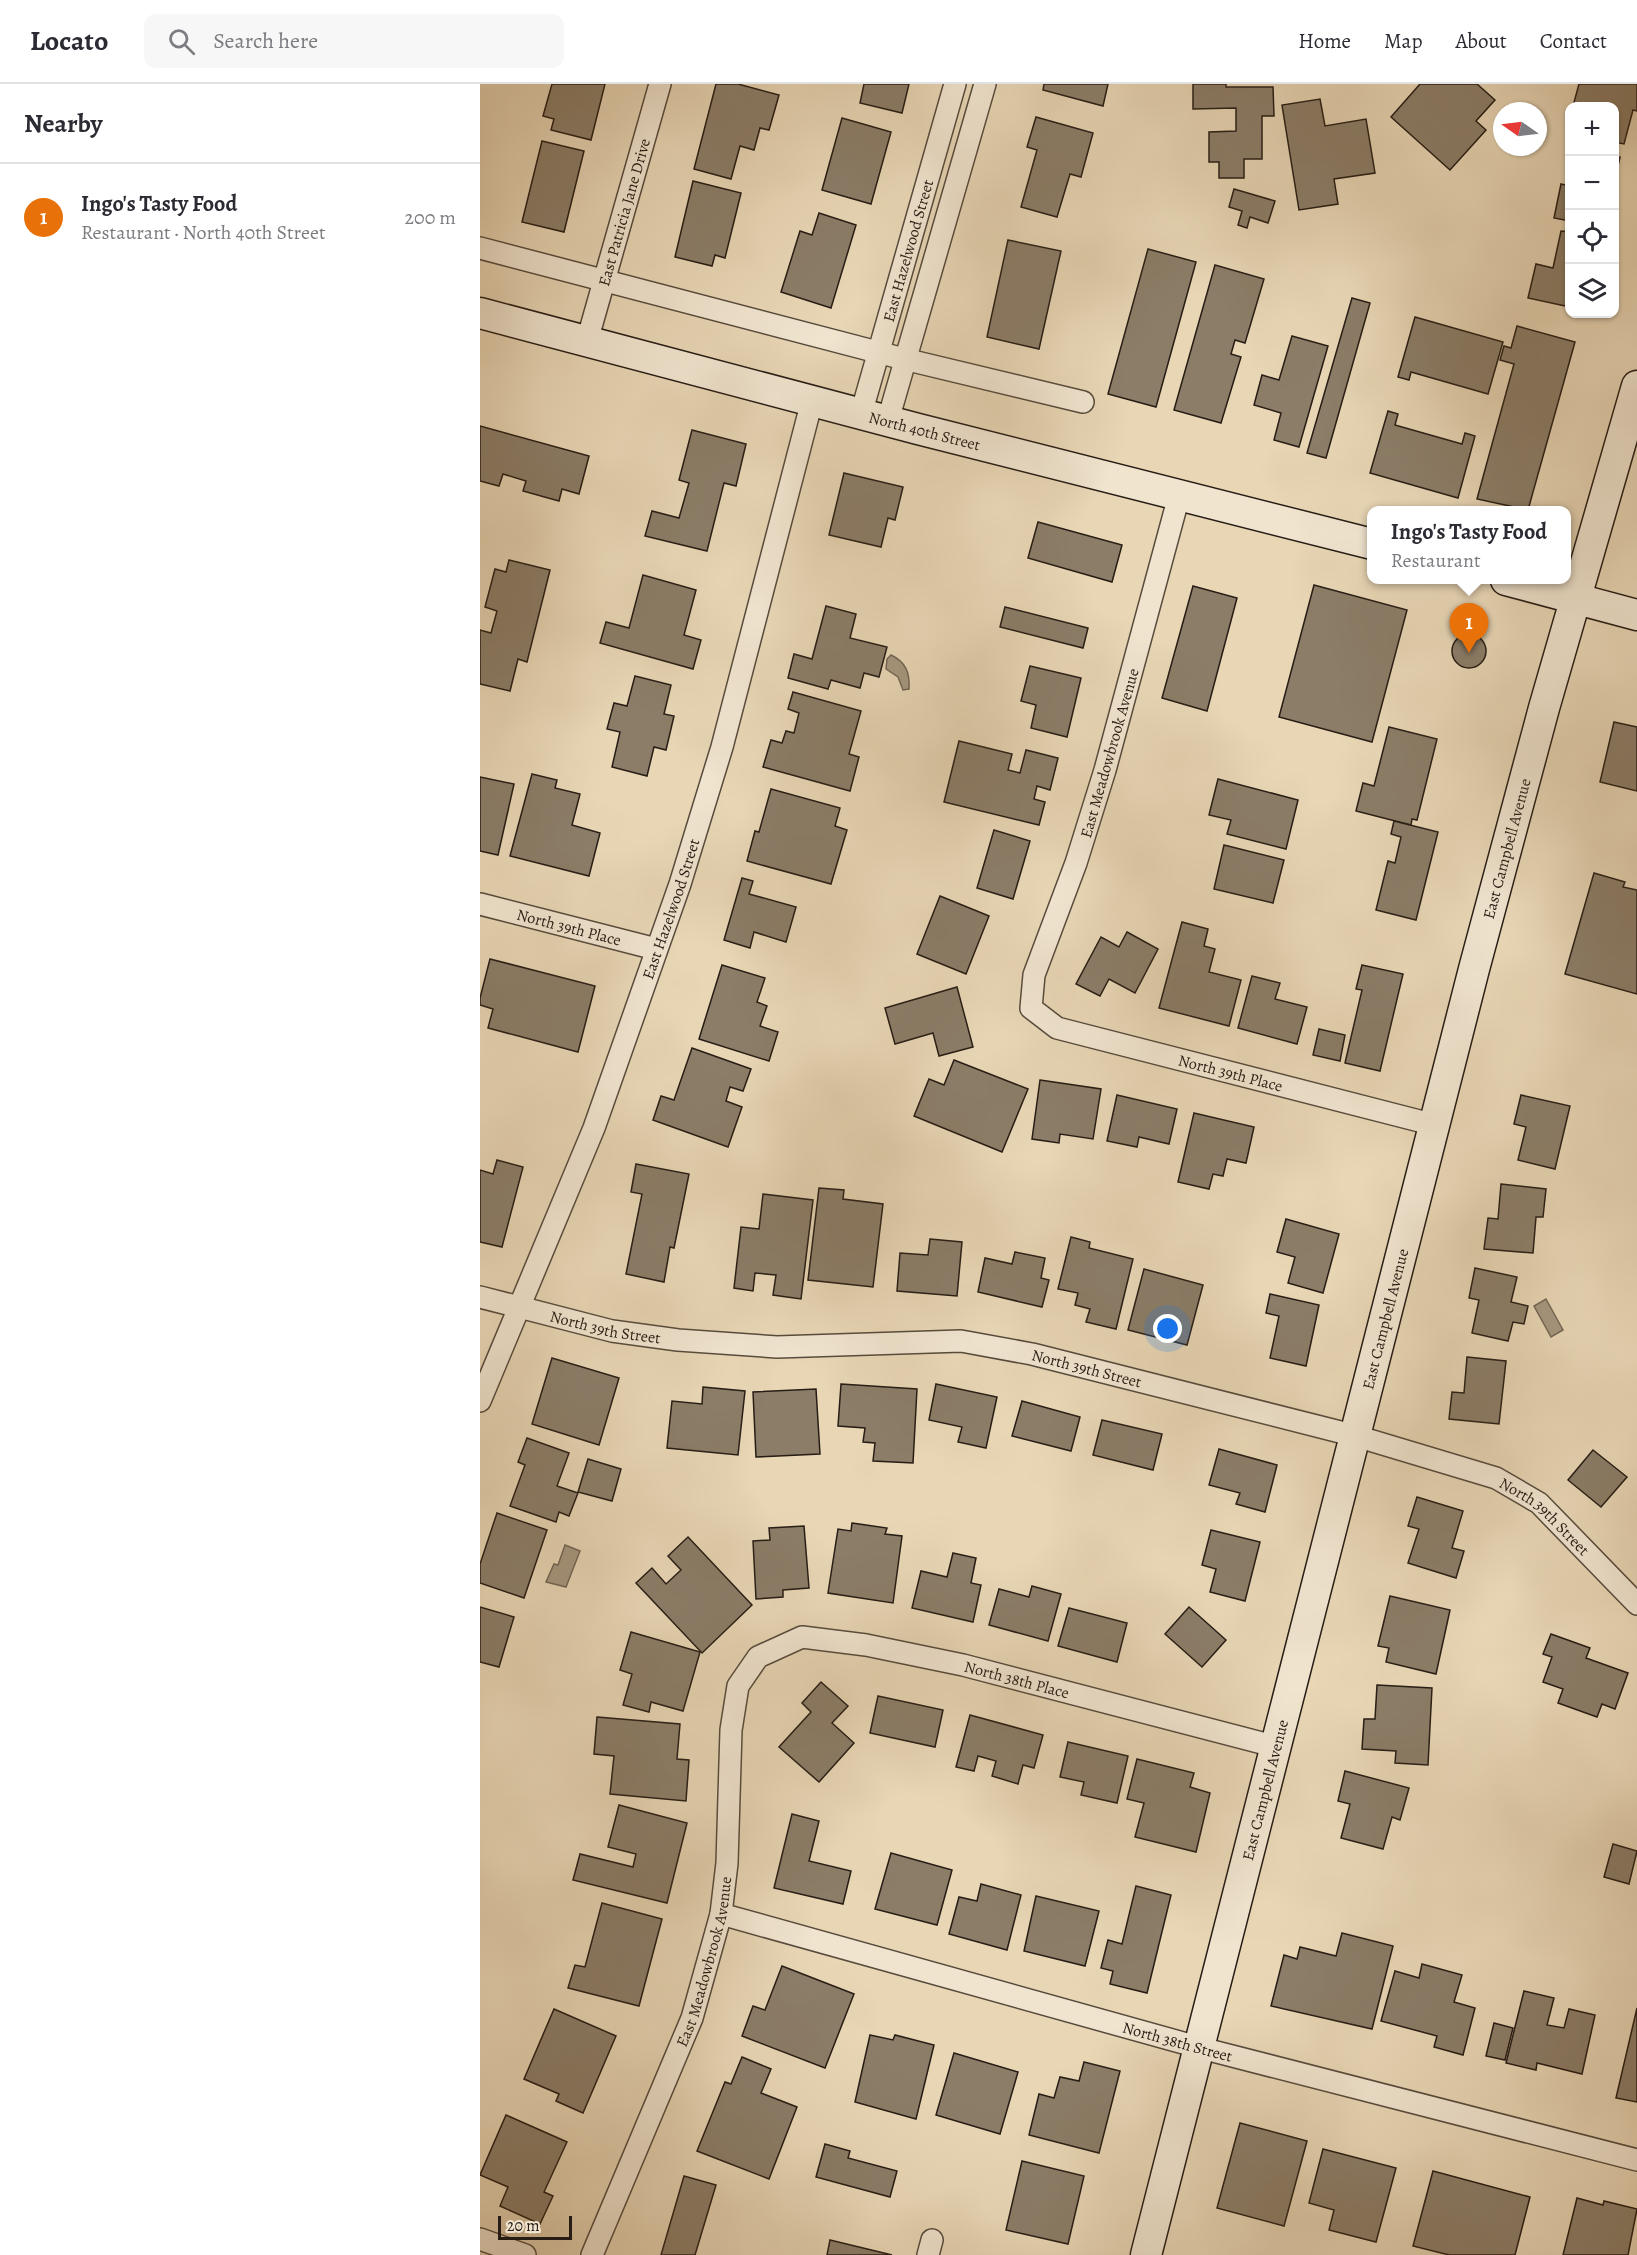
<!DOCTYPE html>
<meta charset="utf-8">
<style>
:root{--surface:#fff;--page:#f7f7f7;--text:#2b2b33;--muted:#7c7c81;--line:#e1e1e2;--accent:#ea580c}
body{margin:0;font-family:Alegreya,serif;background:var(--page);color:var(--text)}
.controls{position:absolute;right:18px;top:18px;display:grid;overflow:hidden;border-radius:12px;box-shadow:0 2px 4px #0004}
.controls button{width:54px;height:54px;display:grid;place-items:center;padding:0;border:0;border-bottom:2px solid var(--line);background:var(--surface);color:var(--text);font:30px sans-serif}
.compass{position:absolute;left:1013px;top:18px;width:54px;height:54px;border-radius:50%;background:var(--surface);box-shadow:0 2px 4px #0004;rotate:284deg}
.scale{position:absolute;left:18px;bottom:15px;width:74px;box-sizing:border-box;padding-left:6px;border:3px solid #271d15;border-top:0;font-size:16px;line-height:21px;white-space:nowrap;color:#271d15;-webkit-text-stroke:4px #f0e4cf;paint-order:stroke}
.you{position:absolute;left:688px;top:1245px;width:21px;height:21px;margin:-15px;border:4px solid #fff;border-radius:50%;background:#1a73e8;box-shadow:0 0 0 9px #1a73e833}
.badge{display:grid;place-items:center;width:39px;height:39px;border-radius:50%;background:var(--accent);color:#fff;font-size:20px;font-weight:700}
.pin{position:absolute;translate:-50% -50px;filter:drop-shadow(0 2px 3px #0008)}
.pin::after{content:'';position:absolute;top:32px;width:21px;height:18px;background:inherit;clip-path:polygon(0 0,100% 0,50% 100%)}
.popup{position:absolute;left:887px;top:422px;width:204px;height:78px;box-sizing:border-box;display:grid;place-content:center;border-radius:12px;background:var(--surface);filter:drop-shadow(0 2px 4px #0005);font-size:20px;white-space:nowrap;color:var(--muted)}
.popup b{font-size:22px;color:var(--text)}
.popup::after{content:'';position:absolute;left:50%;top:100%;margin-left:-12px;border:12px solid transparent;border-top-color:var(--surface)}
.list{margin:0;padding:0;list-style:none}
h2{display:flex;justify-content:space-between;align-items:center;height:78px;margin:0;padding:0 24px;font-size:26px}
h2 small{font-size:20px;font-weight:400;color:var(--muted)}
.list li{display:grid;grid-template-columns:39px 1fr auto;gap:18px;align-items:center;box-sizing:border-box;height:108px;padding:0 24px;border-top:2px solid var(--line)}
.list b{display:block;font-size:22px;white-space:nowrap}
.list p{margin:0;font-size:20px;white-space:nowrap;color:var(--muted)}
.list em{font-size:20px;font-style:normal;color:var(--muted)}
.icon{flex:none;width:33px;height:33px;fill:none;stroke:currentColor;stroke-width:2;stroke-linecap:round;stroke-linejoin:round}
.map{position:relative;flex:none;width:1157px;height:2171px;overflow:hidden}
header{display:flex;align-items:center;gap:36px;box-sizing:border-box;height:84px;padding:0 30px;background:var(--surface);border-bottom:2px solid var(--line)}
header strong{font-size:28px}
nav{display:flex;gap:33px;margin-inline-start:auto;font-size:21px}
.search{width:420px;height:54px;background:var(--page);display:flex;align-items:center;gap:15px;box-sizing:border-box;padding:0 21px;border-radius:12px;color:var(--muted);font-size:22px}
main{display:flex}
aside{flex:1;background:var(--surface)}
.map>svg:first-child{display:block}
.water{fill:#a6977f;stroke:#736655;stroke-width:1.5}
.building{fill:#8b7d68;stroke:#271d15;stroke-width:1.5}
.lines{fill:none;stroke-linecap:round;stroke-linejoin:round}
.street-casing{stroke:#574b3d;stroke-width:24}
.secondary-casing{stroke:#271d15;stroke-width:33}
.street{stroke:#f0e4cf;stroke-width:21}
.secondary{stroke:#f0e4cf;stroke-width:30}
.labels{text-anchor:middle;stroke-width:4.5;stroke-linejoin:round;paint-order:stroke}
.street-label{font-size:16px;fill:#271d15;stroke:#f0e4cf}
</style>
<header>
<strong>Locato</strong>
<div class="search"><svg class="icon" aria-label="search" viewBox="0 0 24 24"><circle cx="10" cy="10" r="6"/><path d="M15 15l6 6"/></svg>Search here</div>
<nav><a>Home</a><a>Map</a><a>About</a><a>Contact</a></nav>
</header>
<main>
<aside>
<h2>Nearby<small></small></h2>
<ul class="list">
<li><span class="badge" style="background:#e8710a">1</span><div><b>Ingo's Tasty Food</b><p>Restaurant · North 40th Street</p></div><em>200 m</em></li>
</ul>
</aside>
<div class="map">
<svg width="1157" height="2171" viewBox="0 0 1157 2171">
<rect width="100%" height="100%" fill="#e8d6b5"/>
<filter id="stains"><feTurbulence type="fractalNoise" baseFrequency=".00333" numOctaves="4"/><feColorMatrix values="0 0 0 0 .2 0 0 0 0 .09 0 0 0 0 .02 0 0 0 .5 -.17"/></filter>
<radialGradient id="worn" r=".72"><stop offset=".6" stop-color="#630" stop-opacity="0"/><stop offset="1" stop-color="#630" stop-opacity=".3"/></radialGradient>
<g class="water">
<path d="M411,571c15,7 19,18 18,34l-6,1 -5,-13 -12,-8 1,-10z"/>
<path d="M1066,1215l17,31 -12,7 -17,-31z"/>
<path d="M85,1461l15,6 -14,36 -20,-5 8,-18 4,1z"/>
</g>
<g class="building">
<path d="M72,0h53l-14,56 -40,-10 3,-11 -11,-3z"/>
<path d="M236,0h22l41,11 -10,35 -9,-2 -6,22 -14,-4 -9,33 -37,-10z"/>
<path d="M384,0h45l-7,29 -42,-10z"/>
<path d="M564,0h64l-5,22 -60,-16z"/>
<path d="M713,0h33v3h47l1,29h-12v43h-18v19h-25v-16h-10v-30l27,-1v-23l-43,1z"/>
<path d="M940,0h57l18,16 -19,21 10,9 -36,40 -59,-53z"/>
<path d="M1099,0h58v27l-4,-1 -9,34 -10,-2v-36h-41z"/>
<path d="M840,15l5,27 41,-7 9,54 -41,6 4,25 -39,6 -17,-105z"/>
<path d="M556,33l57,16 -12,44 -11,-3 -13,43 -36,-10 16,-57 -10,-3z"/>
<path d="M362,34l49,14 -20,72 -49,-14z"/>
<path d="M62,57l42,10 -20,81 -42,-10z"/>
<path d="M1134,72l6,1 -6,26z"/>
<path d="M213,97l48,12 -16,65 -10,-3 -3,11 -37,-9z"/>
<path d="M1081,100l9,2v35l-16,-3z"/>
<path d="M754,105l41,12 -7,22 -18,-6 -3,11 -9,-3 4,-14 -13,-4z"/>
<path d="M339,129l37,12 -25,83 -50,-16 19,-61 12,4z"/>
<path d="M1081,147l9,1v75l-42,-9 8,-34 17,4z"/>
<path d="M528,156l53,11 -22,98 -52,-12z"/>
<path d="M668,165l48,13 -40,145 -48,-13z"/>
<path d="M735,181l49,14 -19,64 -10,-3 -4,14 10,3 -20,66 -47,-13z"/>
<path d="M872,214l18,5 -44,155 -19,-5z"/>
<path d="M935,233l88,25 -15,52 -77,-22 -2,8 -11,-3z"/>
<path d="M1037,242l58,16 -47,168 -51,-11 37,-135 -14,-4 4,-14 7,2z"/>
<path d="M812,252l36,10 -29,101 -25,-7 7,-27 -27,-8 8,-30 17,5z"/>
<path d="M908,327l10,3 -3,11 67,19 3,-11 10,3 -17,62 -88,-25z"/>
<path d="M0,342l109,30 -10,38 -17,-5 -3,12 -36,-10 3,-10 -23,-7 -4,12 -19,-5z"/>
<path d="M212,346l54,14 -10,42 -12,-3 -17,68 -62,-15 7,-25 27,7 10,-35 -10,-3z"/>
<path d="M364,389l59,14 -8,33 -7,-2 -7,29 -52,-12z"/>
<path d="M558,438l84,23 -10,37 -84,-24z"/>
<path d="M29,476l41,10 -23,92 -9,-3 -8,32 -30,-7v-54l11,3 6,-22 -12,-4 10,-38 11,3z"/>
<path d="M163,491l53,15 -12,45 17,5 -8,29 -93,-26 6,-21 23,6z"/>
<path d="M834,501l93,25 -35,132 -93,-25z"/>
<path d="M713,502l44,12 -30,113 -45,-13z"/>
<path d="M346,522l30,8 -6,24 37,9 -8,30 -15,-4 -4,15 -29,-8 -3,9 -40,-11 6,-24 18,5z"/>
<path d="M525,523l83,21 -5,20 -83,-21z"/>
<circle cx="989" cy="567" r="17"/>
<path d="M550,582l51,12 -14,59 -36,-9 5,-23 -15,-4z"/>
<path d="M155,592l36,9 -7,29 10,2 -8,34 -12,-3 -7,29 -35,-9 8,-35 -13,-3 7,-26 13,3z"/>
<path d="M313,608l68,19 -12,43 10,3 -9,34 -87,-24 8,-27 11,3 4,-12 8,2 5,-20 -11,-4z"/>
<path d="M1134,638l23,5v64l-37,-9z"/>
<path d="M909,643l48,12 -20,81 -5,-1 -1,6 -55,-14 7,-28 11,3z"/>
<path d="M479,657l53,13 -4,16 12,3 6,-23 32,8 -8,32 -13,-4 -3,13 11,3 -6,23 -95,-23z"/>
<path d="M52,690l25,6 -2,8 25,6 -8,31 28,8 -11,43 -79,-20z"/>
<path d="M0,693l34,7 -16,71 -18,-4z"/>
<path d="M738,695l80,21 -12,49 -59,-15 4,-14 -22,-5z"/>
<path d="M291,705l69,19 -5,18 12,4 -16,54 -84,-23 8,-30 4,1z"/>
<path d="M914,737l44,11 -22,88 -40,-10 12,-49 7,2 6,-26 -10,-3z"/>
<path d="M514,746l36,11 -17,58 -36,-11z"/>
<path d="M744,761l60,15 -11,43 -59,-14z"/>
<path d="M1114,789l31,9 -2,5 14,3v104l-72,-20z"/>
<path d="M262,794l11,3 -4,13 47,13 -10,35 -32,-10 -4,16 -26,-8z"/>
<path d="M460,812l49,20 -23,58 -49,-20z"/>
<path d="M702,838l26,7 -4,17 11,3 -6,23 32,8 -12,46 -70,-18z"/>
<path d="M647,848l31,17 -23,44 -26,-14 -9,17 -24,-12 25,-47 18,10z"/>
<path d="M10,875l105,27 -17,66 -90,-24 5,-19 -13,-4v-7z"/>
<path d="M242,881l43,13 -8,24 10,4 -7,20 18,6 -9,29 -70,-22z"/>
<path d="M882,881l41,9 -23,97 -35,-8 17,-73 -6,-1z"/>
<path d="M772,892l28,7 -5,16 32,8 -10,37 -59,-16z"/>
<path d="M477,903l16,60 -34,9 -6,-23 -38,11 -10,-36z"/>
<path d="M839,945l26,6 -5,26 -27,-6z"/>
<path d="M212,964l59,21 -8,22 -13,-4 -4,14 16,6 -14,40 -75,-27 8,-24 13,4z"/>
<path d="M474,976l74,29 -26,63 -88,-36 15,-37 15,6z"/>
<path d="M560,996l61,9 -8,50 -33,-5 -1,9 -27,-4z"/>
<path d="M637,1011l60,14 -8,35 -30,-7 -2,10 -30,-6z"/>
<path d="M1041,1011l49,11 -15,63 -37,-9 8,-33 -12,-3z"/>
<path d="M714,1029l60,14 -8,36 -19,-4 -4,17 -10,-2 -4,15 -31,-7z"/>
<path d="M17,1076l26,7 -21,80 -22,-5v-72l13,4z"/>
<path d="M156,1080l53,10 -15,74 -4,-1 -6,35 -38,-8 16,-80 -11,-2z"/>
<path d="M1021,1100l45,5 -3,28h-7l-3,36 -49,-4 4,-31 10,1z"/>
<path d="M339,1104l25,2 -1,9 40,5 -10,83 -65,-7z"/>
<path d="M283,1110l50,6 -12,99 -28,-4 3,-20 -21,-2 -2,18 -19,-3 7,-61 18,2z"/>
<path d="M806,1135l53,15 -16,59 -35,-10 7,-26 -18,-5z"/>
<path d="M591,1153l19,5 -1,6 44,11 -17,70 -30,-7 4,-13 -15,-4 3,-12 -20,-4z"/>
<path d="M450,1155l32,3 -5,54 -60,-5 3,-38 28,2z"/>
<path d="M535,1168l30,6 -4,20 8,2 -7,27 -64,-15 7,-34 27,6z"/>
<path d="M995,1184l42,9 -6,25 17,4 -4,18 -11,-2 -5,19 -36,-8 7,-33 -10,-2z"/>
<path d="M664,1185l59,16 -16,60 -59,-15z"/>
<path d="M790,1210l49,11 -13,61 -36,-8 9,-42 -13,-3z"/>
<path d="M987,1273l39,4 -7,63 -50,-5 3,-27 12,1z"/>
<path d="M72,1274l67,20 -20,67 -67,-21z"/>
<path d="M361,1300l76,5 -4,74 -40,-2 2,-18 -12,-1 2,-14 -27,-2z"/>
<path d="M456,1300l61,13 -11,51 -28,-6 4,-15 -33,-7z"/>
<path d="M223,1303l42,4 -7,64 -71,-7 5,-47 30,3z"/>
<path d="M336,1305l4,65 -64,3 -3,-65z"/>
<path d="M542,1317l58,16 -9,34 -59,-15z"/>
<path d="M622,1336l60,14 -9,36 -60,-15z"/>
<path d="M47,1354l42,15 -12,33 21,7 -9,23 -10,-4 -3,10 -46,-16 15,-41 -7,-3z"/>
<path d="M739,1365l58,16 -12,47 -29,-8 4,-11 -31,-8z"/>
<path d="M1113,1366l34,27 -26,30 -33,-27z"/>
<path d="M108,1375l33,10 -9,32 -34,-9z"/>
<path d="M937,1413l46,14 -11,37 12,3 -8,27 -48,-15 11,-34 -11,-3z"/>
<path d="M17,1429l50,17 -23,68 -44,-15v-19z"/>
<path d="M372,1439l35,5 -2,6 17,2 -9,67 -65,-10 10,-64 13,2z"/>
<path d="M324,1442l5,62 -26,2v7l-27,2 -3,-58 17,-1 -1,-12z"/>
<path d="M731,1446l49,12 -15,59 -35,-9 6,-23 -14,-4z"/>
<path d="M208,1453l64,68 -50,48 -66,-70 16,-15 14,16 15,-14 -13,-14z"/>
<path d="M473,1469l23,5 -5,25 10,2 -8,37 -61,-14 9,-37 26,6z"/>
<path d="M552,1502l29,8 -13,47 -59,-16 10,-36 30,8z"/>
<path d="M910,1512l60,14 -14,64 -50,-12 3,-14 -11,-2z"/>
<path d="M0,1523l34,10 -15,50 -19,-5z"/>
<path d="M709,1523l37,33 -24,27 -37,-33z"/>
<path d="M589,1524l58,15 -10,39 -59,-16z"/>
<path d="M151,1548l69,20 -17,59 -32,-9 -2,10 -26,-7 9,-31 -12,-4z"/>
<path d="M1071,1550l39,14 -4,10 42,15 -13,36 -13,-5 -5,13 -39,-14 5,-14 -20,-7 9,-25 -9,-3z"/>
<path d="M341,1598l27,24 -16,17 22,20 -35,39 -40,-35 32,-35 -9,-9z"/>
<path d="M897,1601l55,3 -4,77 -33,-2 1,-12 -34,-2 2,-30h11z"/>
<path d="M398,1612l65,14 -8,37 -65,-14z"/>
<path d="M490,1631l73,20 -9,33 -11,-3 -5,19 -26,-8 4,-15 -18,-5 -4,15 -18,-4z"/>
<path d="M117,1633l83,7 -3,35 12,1 -3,41 -76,-7 4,-38 -20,-2z"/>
<path d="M588,1658l60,14 -11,47 -36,-8 3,-13 -24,-5z"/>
<path d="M657,1675l57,14 -4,14 20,6 -14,59 -61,-15 9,-34 -17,-4z"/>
<path d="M865,1687l64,17 -9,32 -8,-3 -9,32 -42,-11 9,-34 -12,-3z"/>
<path d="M139,1721l68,18 -20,80 -94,-23 7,-26 53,13 3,-13 -28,-7z"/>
<path d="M312,1730l27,7 -10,40 42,10 -8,33 -69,-16z"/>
<path d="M1133,1760l24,7 -8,33 -25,-7z"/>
<path d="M411,1769l61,17 -15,55 -62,-16z"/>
<path d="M501,1800l40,11 -14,55 -58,-16 10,-37 18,4z"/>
<path d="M656,1802l35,9 -24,98 -37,-9 3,-13 -12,-3 7,-28 14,4z"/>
<path d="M556,1812l63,15 -14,55 -61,-15z"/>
<path d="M122,1819l60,16 -23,87 -71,-18 7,-23 10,2z"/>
<path d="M862,1849l51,13 -21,83 -101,-23 13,-51 13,4 3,-12 36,9z"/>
<path d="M942,1880l40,11 -8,27 21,6 -12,47 -29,-8 3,-11 -56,-15 14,-50 24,7z"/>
<path d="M302,1882l72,28 -29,74 -83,-32 11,-30 12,4z"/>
<path d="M1044,1907l30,7 -7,27 17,3 5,-19 26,6 -13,59 -45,-11 -1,7 -30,-7z"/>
<path d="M1157,1924v94l-21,-4z"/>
<path d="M74,1925l62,27 -33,77 -27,-12 3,-7 -35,-15z"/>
<path d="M1014,1939l19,5 -8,32 -19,-4z"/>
<path d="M390,1951l23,5 2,-5 39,10 -18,74 -61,-17z"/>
<path d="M474,1969l64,19 -18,62 -64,-19z"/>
<path d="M262,1973l29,12 -10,24 36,14 -28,72 -72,-28 28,-69 6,2z"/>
<path d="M604,1978l36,9 -21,82 -70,-18 10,-41 15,4 6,-21 19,4z"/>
<path d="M26,2031l61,27 -23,50 9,4 -13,28 -40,-18 8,-19 -28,-12z"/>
<path d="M760,2039l67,18 -23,85 -67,-18z"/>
<path d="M345,2060l25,7 -2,7 49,13 -7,26 -74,-20z"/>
<path d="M843,2065l73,19 -20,74 -47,-12 5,-20 -25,-7z"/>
<path d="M542,2077l62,15 -16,68 -62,-14z"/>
<path d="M953,2087l97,26 -15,58h-66l-36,-9z"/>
<path d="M204,2092l32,9 -21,70h-34z"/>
<path d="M1097,2114l26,7 1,-4 33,8 -9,46h-65z"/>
<path d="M350,2156l62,15h-65z"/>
</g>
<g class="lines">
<g class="street-casing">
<g id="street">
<path d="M0,164l424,111 179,43"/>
<path id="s1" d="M107,257l73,-257"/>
<path id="s2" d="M381,330l94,-330"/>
<path d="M408,336l97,-336"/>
<path id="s3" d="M699,412l-74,274 -29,93 -42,112 -3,33 26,20 378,97"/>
<path id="s4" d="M0,820l176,45"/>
<path id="s5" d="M0,1213l132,34 66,9 99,7 184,-6 71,13 324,82 140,42 43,25 98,101"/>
<path id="s6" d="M0,1317l114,-273 86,-244 42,-137 90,-346"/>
<path id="s7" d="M241,1830l480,134 436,112"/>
<path d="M0,2155l45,16"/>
<path id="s8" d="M112,2171l100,-237 29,-104 6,-51 4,-133 7,-44 20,-29 44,-20 64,8 97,20 314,82"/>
<path d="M448,2171l4,-15"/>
</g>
</g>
<g class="secondary-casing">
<g id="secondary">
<path id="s9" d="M0,229l438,116 454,115"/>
<path d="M1026,496l131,35"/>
<path id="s10" d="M666,2171l328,-1286 70,-261 93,-322"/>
</g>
</g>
<use href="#street" class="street"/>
<use href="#secondary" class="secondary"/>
</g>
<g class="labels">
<g class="street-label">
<text dy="6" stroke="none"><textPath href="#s1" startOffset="134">East Patricia Jane Drive</textPath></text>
<text dy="6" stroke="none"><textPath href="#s2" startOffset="170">East Hazelwood Street</textPath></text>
<text dy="6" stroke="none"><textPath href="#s9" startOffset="460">North 40th Street</textPath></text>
<text transform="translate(629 669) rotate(-74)" y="6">East Meadowbrook Avenue</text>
<text dy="6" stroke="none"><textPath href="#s10" startOffset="1452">East Campbell Avenue</textPath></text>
<text dy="6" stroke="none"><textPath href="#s6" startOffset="528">East Hazelwood Street</textPath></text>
<text dy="6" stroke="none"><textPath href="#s4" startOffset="92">North 39th Place</textPath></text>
<text dy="6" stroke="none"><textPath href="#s3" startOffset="746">North 39th Place</textPath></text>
<text dy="6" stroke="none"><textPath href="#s10" startOffset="966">East Campbell Avenue</textPath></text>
<text dy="6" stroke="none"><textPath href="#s5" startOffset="129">North 39th Street</textPath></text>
<text dy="6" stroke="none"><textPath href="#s5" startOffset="615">North 39th Street</textPath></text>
<text dy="6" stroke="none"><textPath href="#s5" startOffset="1101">North 39th Street</textPath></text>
<text dy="6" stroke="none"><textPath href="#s8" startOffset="897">North 38th Place</textPath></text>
<text dy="6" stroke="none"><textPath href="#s10" startOffset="480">East Campbell Avenue</textPath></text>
<text dy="6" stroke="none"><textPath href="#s8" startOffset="315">East Meadowbrook Avenue</textPath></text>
<text dy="6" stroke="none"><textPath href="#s7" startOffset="474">North 38th Street</textPath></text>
</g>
</g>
<rect width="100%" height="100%" filter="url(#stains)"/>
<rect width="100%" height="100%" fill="url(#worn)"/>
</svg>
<div class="controls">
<button>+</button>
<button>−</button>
<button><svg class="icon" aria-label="locate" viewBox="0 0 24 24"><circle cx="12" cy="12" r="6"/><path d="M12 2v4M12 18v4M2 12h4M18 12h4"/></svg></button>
<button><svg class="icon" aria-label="layers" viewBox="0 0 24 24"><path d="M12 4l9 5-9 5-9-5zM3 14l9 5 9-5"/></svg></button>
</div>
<svg class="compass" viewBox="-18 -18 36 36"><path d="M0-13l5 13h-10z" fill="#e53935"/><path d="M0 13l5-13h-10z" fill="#7c7c81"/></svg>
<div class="scale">20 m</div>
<div class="you"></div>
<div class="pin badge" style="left:989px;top:569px;background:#e8710a">1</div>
<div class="popup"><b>Ingo's Tasty Food</b>Restaurant</div>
</div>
</main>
